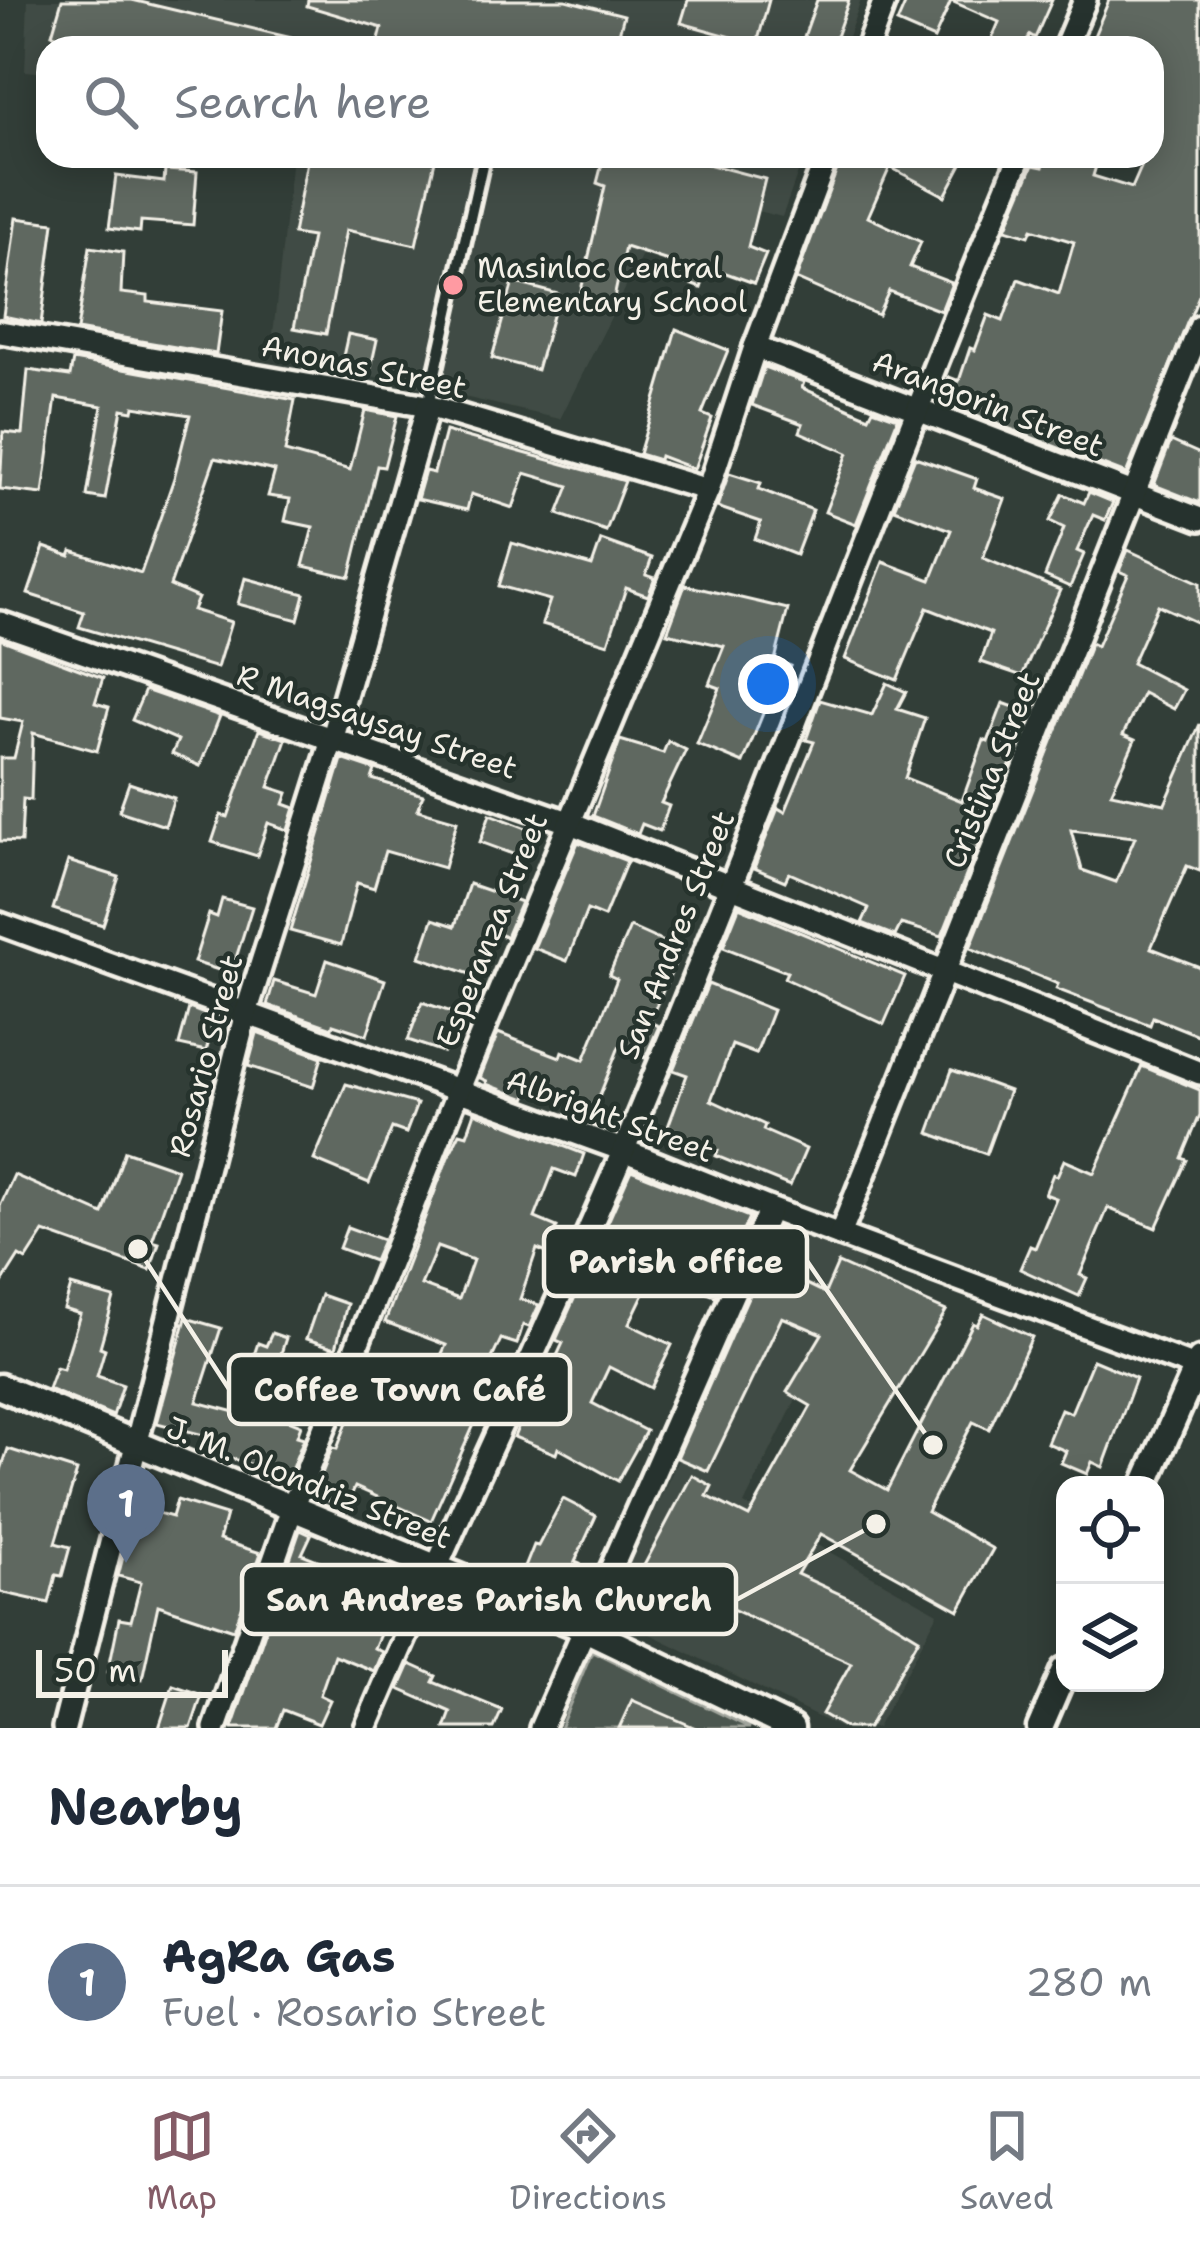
<!DOCTYPE html>
<meta charset="utf-8">
<style>
:root{--surface:#fff;--page:#f6f6f7;--text:#1f2937;--muted:#747a83;--line:#e0e1e3;--accent:#845c67}
body{margin:0;font-family:"Shantell Sans",sans-serif;background:var(--page);color:var(--text)}
.controls{position:absolute;right:36px;bottom:36px;display:grid;overflow:hidden;border-radius:24px;box-shadow:0 6px 30px #0003}
.controls button{width:108px;height:108px;display:grid;place-items:center;padding:0;border:0;border-bottom:3px solid var(--line);background:var(--surface);color:var(--text);font:60px sans-serif}
.scale{position:absolute;left:36px;bottom:30px;width:192px;box-sizing:border-box;padding-left:12px;border:6px solid #f4f1e8;border-top:0;font-size:33px;line-height:42px;white-space:nowrap;color:#f4f1e8;-webkit-text-stroke:9px #26332d;paint-order:stroke}
.you{position:absolute;left:768px;top:684px;width:42px;height:42px;margin:-30px;border:9px solid #fff;border-radius:50%;background:#1a73e8;box-shadow:0 0 0 18px #1a73e833}
.badge{display:grid;place-items:center;width:78px;height:78px;border-radius:50%;background:var(--accent);color:#fff;font-size:39px;font-weight:700}
.pin{position:absolute;translate:-50% -99px;filter:drop-shadow(0 3px 6px #0008)}
.pin::after{content:'';position:absolute;top:63px;width:42px;height:36px;background:inherit;clip-path:polygon(0 0,100% 0,50% 100%)}
.list{margin:0;padding:0;list-style:none}
h2{display:flex;justify-content:space-between;align-items:center;height:156px;margin:0;padding:0 48px;font-size:51px}
h2 small{font-size:39px;font-weight:400;color:var(--muted)}
.list li{display:grid;grid-template-columns:78px 1fr auto;gap:36px;align-items:center;box-sizing:border-box;height:192px;padding:0 48px;border-top:3px solid var(--line)}
.list b{display:block;font-size:45px;white-space:nowrap}
.list p{margin:0;font-size:39px;white-space:nowrap;color:var(--muted)}
.list em{font-size:39px;font-style:normal;color:var(--muted)}
.icon{flex:none;width:66px;height:66px;fill:none;stroke:currentColor;stroke-width:2;stroke-linecap:round;stroke-linejoin:round}
.map{position:relative;flex:none;width:1200px;height:1728px;overflow:hidden}
.search{position:absolute;background:var(--surface);box-shadow:0 6px 30px #0003;left:36px;right:36px;top:36px;height:132px;display:flex;align-items:center;gap:30px;box-sizing:border-box;padding:0 42px;border-radius:36px;color:var(--muted);font-size:45px}
.sheet{height:348px;background:var(--surface)}
nav{display:flex;justify-content:space-around;align-items:center;box-sizing:border-box;height:168px;border-top:3px solid var(--line);background:var(--surface);font-size:33px;color:var(--muted)}
nav a{display:grid;justify-items:center;gap:6px}
nav .on{color:var(--accent)}
.map>svg:first-child{display:block}
.built{fill:#404b44}
.park{fill:#4c564f;stroke:#a0a49c;stroke-width:3}
.building{fill:#5f6861;stroke:#f4f1e8;stroke-width:3;fill-rule:evenodd}
.lines{fill:none;stroke-linecap:round;stroke-linejoin:round}
.service-casing{stroke:#f4f1e8;stroke-width:20}
.minor-casing{stroke:#f4f1e8;stroke-width:30}
.tertiary-casing{stroke:#f4f1e8;stroke-width:33}
.service{stroke:#26332d;stroke-width:10}
.minor{stroke:#26332d;stroke-width:21}
.tertiary{stroke:#26332d;stroke-width:24}
.poi-dot{fill:#ff9aa2;stroke:#26332d;stroke-width:4.5}
.labels{text-anchor:middle;stroke-width:9;stroke-linejoin:round;paint-order:stroke}
.poi-label{font-size:30px;fill:#f4f1e8;stroke:#26332d;text-anchor:start}
.street-label{font-size:30px;fill:#f4f1e8;stroke:#26332d}
.leader{fill:none;stroke:#f4f1e8;stroke-width:4.5}
.callout-dot{fill:#f4f1e8;stroke:#26332d;stroke-width:4.5}
.callout{fill:#26332d;stroke:#f4f1e8;stroke-width:4.5}
.callout-label{font-size:33px;text-anchor:middle;font-weight:bold;fill:#f4f1e8}
</style>
<div class="map">
<svg width="1200" height="1728" viewBox="0 0 1200 1728">
<rect width="100%" height="100%" fill="#323e38"/>
<filter id="ink" filterUnits="userSpaceOnUse"><feTurbulence type="fractalNoise" baseFrequency=".00833" numOctaves="2"/><feDisplacementMap in="SourceGraphic" scale="24" xChannelSelector="R" yChannelSelector="G"/><feConvolveMatrix kernelMatrix="1 2 1 2 8 2 1 2 1" color-interpolation-filters="sRGB"/></filter>
<g filter="url(#ink)">
<g class="built">
<path d="M28,0h833l-17,48h-796v25l-23,-2z"/>
<path d="M292,156h512l-22,61 -108,-26 -114,228 -289,-66z"/>
<path d="M787,1230l78,31 -121,243 194,109 -61,115h-37l-234,-116z"/>
</g>
<path class="park" d="M592,1651l158,77h-190z"/>
<g class="building">
<path d="M62,0h70l164,39 -1,9h-142l-32,-7 -2,7h-15l-52,-14z"/>
<path d="M308,0h258l58,15 -9,33h-238l5,-20 -75,-22z"/>
<path d="M688,0h81l-12,44 -76,-21z"/>
<path d="M817,0h32l-17,48h-32z"/>
<path d="M907,0h145l-17,38 -5,-3 -6,13h-36l11,-26 -48,-21 -17,38 -37,-16z"/>
<path d="M1109,0h91v293l-74,181 -186,-72 9,-25 10,4 11,-33 5,2 13,-35 15,6 15,-42 41,15 15,-52 -42,-13 -3,7 -23,-7 27,-64 10,2 3,-11h53l-6,20 39,12 14,-32h6v-108h-63z"/>
<path d="M308,156h128l-20,89 -70,-15 -20,104 -32,-6 18,-91 -19,-3z"/>
<path d="M604,156h73l88,23 -17,68 18,7 -12,29 -31,-11 -2,6 -15,-5 -5,15 -36,-13 6,-13 -46,-15 -12,56 -33,-8 25,-109 -8,-3z"/>
<path d="M842,156h23l25,11 -22,50 53,25 -11,25 42,16 -11,28 -52,-20 -11,24 -82,-36z"/>
<path d="M869,156h82l12,6 -18,34z"/>
<path d="M165,170l32,2 -4,53 -52,-4 -1,11 -31,-4 7,-52 48,6z"/>
<path d="M16,218l38,5 -13,101 -38,-8z"/>
<path d="M90,247l33,5 -2,41 27,3v6l74,9 -6,43 -139,-24z"/>
<path d="M513,282l45,12 -21,76 -45,-12z"/>
<path d="M676,329l52,21 -26,64 10,4 -18,51 -34,-13 -1,4 -20,-6z"/>
<path d="M348,334l29,6 -6,27 -29,-6z"/>
<path d="M73,360l222,40 -10,52 65,18 15,-60 32,6 -13,51 -7,-1 -27,111 -47,-11 10,-39 -28,-6 5,-22 -22,-3 7,-25 -60,-13 -45,128 28,12 -5,12 38,12 -14,46 -138,-41 5,-15 -56,-18 16,-47 26,9 2,-5 69,22 33,-95 16,-63 -56,-9 -1,5 -11,-2 -17,90 -18,-3 15,-90 -46,-8 -13,96 -43,-5 3,-57 19,2 6,-64 42,6z"/>
<path d="M764,367l40,15 -2,6 67,29 4,-8 25,9 -42,106 -31,-12 23,-59 -48,-21 3,-8 -51,-19z"/>
<path d="M445,431l180,50 -19,50 -48,-17 11,-28 -44,-13 -12,35 -42,-14 -4,16 -50,-11 8,-28 9,2z"/>
<path d="M1171,441l29,13v49l-46,-18z"/>
<path d="M915,457l62,22 -3,9 31,11 -22,59 77,32 -38,86 -41,-14 10,-29 -64,-25 -30,72 -52,-21 38,-97 48,18 20,-50 -57,-21z"/>
<path d="M729,473l32,10 -2,6 54,21 -17,45 -41,-16 6,-17 -44,-15z"/>
<path d="M1089,492l24,10 -8,18 -12,-5 -16,36 7,3 -14,33 -25,-11 19,-48 -14,-7 13,-27 21,9z"/>
<path d="M601,540l51,18 -6,17 9,3 -7,18 -22,-8 -18,56 -66,-20 8,-24 -51,-14 13,-43 80,23z"/>
<path d="M1128,550l72,33v41l-42,-19 -26,58 52,27 -10,19 -31,-16 -20,42 12,5 -24,53 54,11 35,-80v147l-13,-5 -36,82 49,19v69l-47,-19 -3,8 -94,-36 2,-5 -88,-36 121,-305 6,3 31,-71 -9,-4zM1071,830l64,7 -19,45 -34,-12z"/>
<path d="M245,578l60,16 -7,26 -60,-16z"/>
<path d="M685,585l103,24 -13,51 16,6 -18,43 -7,-3 -23,57 -46,-19 23,-56 -11,-4 15,-38 -57,-13z"/>
<path d="M0,639l103,39 -8,25 14,4 -12,44 -64,-18 -2,67 -8,-1 -2,43 -21,-1v-83h14l9,-36 -23,-4z"/>
<path d="M887,683l19,9 -9,17 28,9 -20,60 57,23 22,-61 4,2 15,-39 28,10 -89,223 -41,-12 -6,12 -33,-13 7,-15 -80,-35 -4,8 -31,-13 24,-60 7,4 29,-70 -8,-2 14,-40 52,15z"/>
<path d="M145,690l75,26 -20,50 -28,-12 6,-14 -46,-20z"/>
<path d="M259,730l27,9 -17,48 19,6 -4,11 11,4 -7,22 -20,-7 -11,33 -45,-14 9,-27 7,2z"/>
<path d="M620,740l43,13 5,-12 18,9 -25,53 8,3 -9,25 -18,-7 -4,10 -45,-18z"/>
<path d="M342,759l33,11 -3,9 51,16 -5,15 39,11 -13,47 -59,-17 -11,37 -17,-5 -16,62 -51,-14z"/>
<path d="M129,783l45,15 -9,28 -46,-15z"/>
<path d="M490,814l39,15 -11,27 -38,-14z"/>
<path d="M578,842l49,19 -23,56 -17,-7 -20,51 -33,-13z"/>
<path d="M68,861l51,16 -16,48 -50,-16z"/>
<path d="M469,884l52,18 -15,35 -14,-5 -16,44 -56,-19 13,-38 22,7z"/>
<path d="M222,899l30,8 -21,67 -37,-12 15,-48 8,3z"/>
<path d="M739,907l166,69 -21,48 -100,-46 3,-6 -64,-25z"/>
<path d="M630,927l51,23 -32,72 10,4 -14,32 -26,-11 -24,60 -63,-25 -6,17 -40,-15 1,-3 -7,-3 18,-45 62,24 2,-6 22,9 33,-81 -8,-4z"/>
<path d="M327,960l58,20 -18,55 -34,-11 -1,4 -65,-23 7,-24 42,13z"/>
<path d="M708,984l65,26 -17,44 -24,-9 -21,55 54,25 -2,5 43,19 -16,37 -74,-30 2,-5 -52,-19 21,-57 -14,-5z"/>
<path d="M422,1002l35,12 -14,38 -35,-12z"/>
<path d="M189,1008l26,10 -9,33 -27,-6z"/>
<path d="M257,1033l65,24 -9,30 -65,-21z"/>
<path d="M1142,1066l58,24v25l-18,43 5,2 -31,68 -48,-20 -28,67 7,3 -8,18 -59,-27 10,-23 5,2 21,-50 -11,-4 8,-20 4,2 7,-16 30,13z"/>
<path d="M952,1070l57,21 -23,63 -57,-21z"/>
<path d="M346,1084l71,20 -11,29 -14,-5 -23,55 -55,-23z"/>
<path d="M475,1112l109,42 -8,23 -22,-8 -19,49 22,9 -10,26 -10,-4 -17,50 19,6 -10,22 -6,-2 -6,19 -16,-5 -26,56 10,5 -54,121 -76,-34 -10,22 -31,-15 18,-46 5,1 18,-48 56,19 35,-75 -61,-23 63,-165 12,-24 7,2zM437,1247l36,13 -14,39 -38,-14z"/>
<path d="M125,1151l52,18 -25,72 7,2 -9,27 -106,-38 -18,28 -7,-4 -19,30v-80l14,-31 89,39z"/>
<path d="M631,1170l118,47 -34,79 -61,-24 -25,52 43,21 -21,43 -42,-21 -17,36 54,28 -28,50 -60,-33 -2,6 -42,-17 24,-56 6,3 19,-41 -7,-3z"/>
<path d="M347,1227l36,13 -9,21 -35,-13z"/>
<path d="M763,1263l62,30 13,-30 108,48 -96,159 37,20 86,-167 4,2 6,-11 49,23 -43,92 -16,-7 -46,90 66,37 -34,61 -138,-76 -24,40 71,33 51,31 -51,90h-22l-24,-14 29,-51 -141,-64 -13,25 -26,-14 -8,16 -40,-21 69,-130 20,11 -5,10 42,21 62,-111 -24,-14 35,-58 -40,-17 -74,154 -31,-13z"/>
<path d="M71,1286l43,12 -14,49 5,2 -8,27 26,9 -10,31 -65,-27 8,-22 7,2 17,-55 -16,-5z"/>
<path d="M321,1295l26,9 -11,44 -30,-9z"/>
<path d="M186,1318l35,10 -24,74 42,11 17,-41 -7,-2 9,-27 8,3 6,-13 14,5 -18,56 10,4 -7,15 30,12 -4,11 7,2 -18,45 -28,-9 2,-6 -38,-13 5,-14 -70,-18z"/>
<path d="M1093,1360l43,18 -33,89 -11,-5 -5,12 -26,-11 5,-12 -19,-8 14,-34 10,4z"/>
<path d="M8,1449l69,22 -22,72 15,4 -8,29 -6,-1 -7,28 -49,-11v-119z"/>
<path d="M563,1499l33,17 -21,46 5,2 -15,35 -45,-19 14,-35 4,1z"/>
<path d="M177,1500l49,15 -7,25 42,13 -27,77 -76,-25 -16,74 -34,-7 11,-53 12,2 10,-39 -23,-6 18,-69 36,10z"/>
<path d="M300,1530l11,5 -9,19 70,28 6,-14 26,11 -30,69 8,4 -8,19 -40,-16 -14,40 10,5 -11,24 -36,-14 -7,18h-44z"/>
<path d="M410,1664l26,12 -3,6 69,28 -8,18h-49l6,-16 -52,-23z"/>
<path d="M173,1685l29,10 -11,33h-32z"/>
<path d="M632,1700l64,28h-77z"/>
</g>
<g class="lines">
<g class="service-casing">
<path id="service" d="M428,405l56,-249"/>
</g>
<g class="minor-casing">
<g id="minor">
<path d="M867,48l18,-48"/>
<path d="M1065,48l20,-48"/>
<path d="M0,332l428,74 280,84"/>
<path d="M755,347l445,172"/>
<path d="M0,623l568,199 632,251"/>
<path d="M0,924l623,226 147,59 430,160"/>
<path d="M840,1235l360,-908"/>
<path d="M64,1728l182,-715 87,-276 95,-331"/>
<path d="M215,1728l78,-222 165,-415 250,-601 47,-143 72,-191"/>
<path d="M366,1728c82,-195 176,-385 258,-579 138,-329 259,-664 396,-993"/>
<path d="M541,1728l229,-519"/>
</g>
</g>
<g class="tertiary-casing">
<g id="tertiary">
<path d="M0,1387l585,242 206,99"/>
<path d="M1145,1485l55,-125"/>
<path d="M1040,1728l25,-58"/>
</g>
</g>
<use href="#service" class="service"/>
<use href="#minor" class="minor"/>
<use href="#tertiary" class="tertiary"/>
</g>
</g>
<circle class="poi-dot" cx="453" cy="285" r="12"/>
<g class="labels">
<g class="poi-label">
<text x="477" y="278">Masinloc Central<tspan x="477" dy="34">Elementary School</tspan></text>
</g>
<g class="street-label">
<text transform="translate(364 367) rotate(12)" y="10">Anonas Street</text>
<text transform="translate(988 404) rotate(21)" y="10">Arangorin Street</text>
<text transform="translate(377 722) rotate(19)" y="10">R Magsaysay Street</text>
<text transform="translate(992 770) rotate(-68)" y="10">Cristina Street</text>
<text transform="translate(492 930) rotate(-68)" y="10">Esperanza Street</text>
<text transform="translate(676 935) rotate(-68)" y="10">San Andres Street</text>
<text transform="translate(206 1056) rotate(-75)" y="10">Rosario Street</text>
<text transform="translate(610 1116) rotate(20)" y="10">Albright Street</text>
<text transform="translate(309 1483) rotate(22)" y="10">J. M. Olondriz Street</text>
</g>
</g>
<path class="leader" d="M933 1445L807 1261M138 1249L229 1389M876 1524L736 1600"/>
<g class="callout-dot">
<circle cx="933" cy="1445" r="12"/>
<circle cx="138" cy="1249" r="12"/>
<circle cx="876" cy="1524" r="12"/>
</g>
<g class="callout">
<rect x="544" y="1227" width="263" height="69" rx="12"/>
<rect x="229" y="1355" width="341" height="69" rx="12"/>
<rect x="242" y="1565" width="494" height="69" rx="12"/>
</g>
<g class="callout-label">
<text x="676" y="1273">Parish office</text>
<text x="400" y="1401">Coffee Town Café</text>
<text x="489" y="1611">San Andres Parish Church</text>
</g>
</svg>
<div class="controls">
<button><svg class="icon" aria-label="locate" viewBox="0 0 24 24"><circle cx="12" cy="12" r="6"/><path d="M12 2v4M12 18v4M2 12h4M18 12h4"/></svg></button>
<button><svg class="icon" aria-label="layers" viewBox="0 0 24 24"><path d="M12 4l9 5-9 5-9-5zM3 14l9 5 9-5"/></svg></button>
</div>
<div class="scale">50 m</div>
<div class="you"></div>
<div class="pin badge" style="left:126px;top:1563px;background:#5c6f8a">1</div>
<div class="search"><svg class="icon" aria-label="search" viewBox="0 0 24 24"><circle cx="10" cy="10" r="6"/><path d="M15 15l6 6"/></svg>Search here</div>
</div>
<section class="sheet">
<h2>Nearby<small></small></h2>
<ul class="list">
<li><span class="badge" style="background:#5c6f8a">1</span><div><b>AgRa Gas</b><p>Fuel · Rosario Street</p></div><em>280 m</em></li>
</ul>
</section>
<nav>
<a class="on"><svg class="icon" aria-label="map" viewBox="0 0 24 24"><path d="M3 6l6-2 6 2 6-2v14l-6 2-6-2-6 2zM9 4v14M15 6v14"/></svg>Map</a>
<a><svg class="icon" aria-label="directions" viewBox="0 0 24 24"><path d="M12 3l9 9-9 9-9-9zM9 14v-3h6M13 9l2 2-2 2"/></svg>Directions</a>
<a><svg class="icon" aria-label="saved" viewBox="0 0 24 24"><path d="M7 4h10v16l-5-4-5 4z"/></svg>Saved</a>
</nav>
